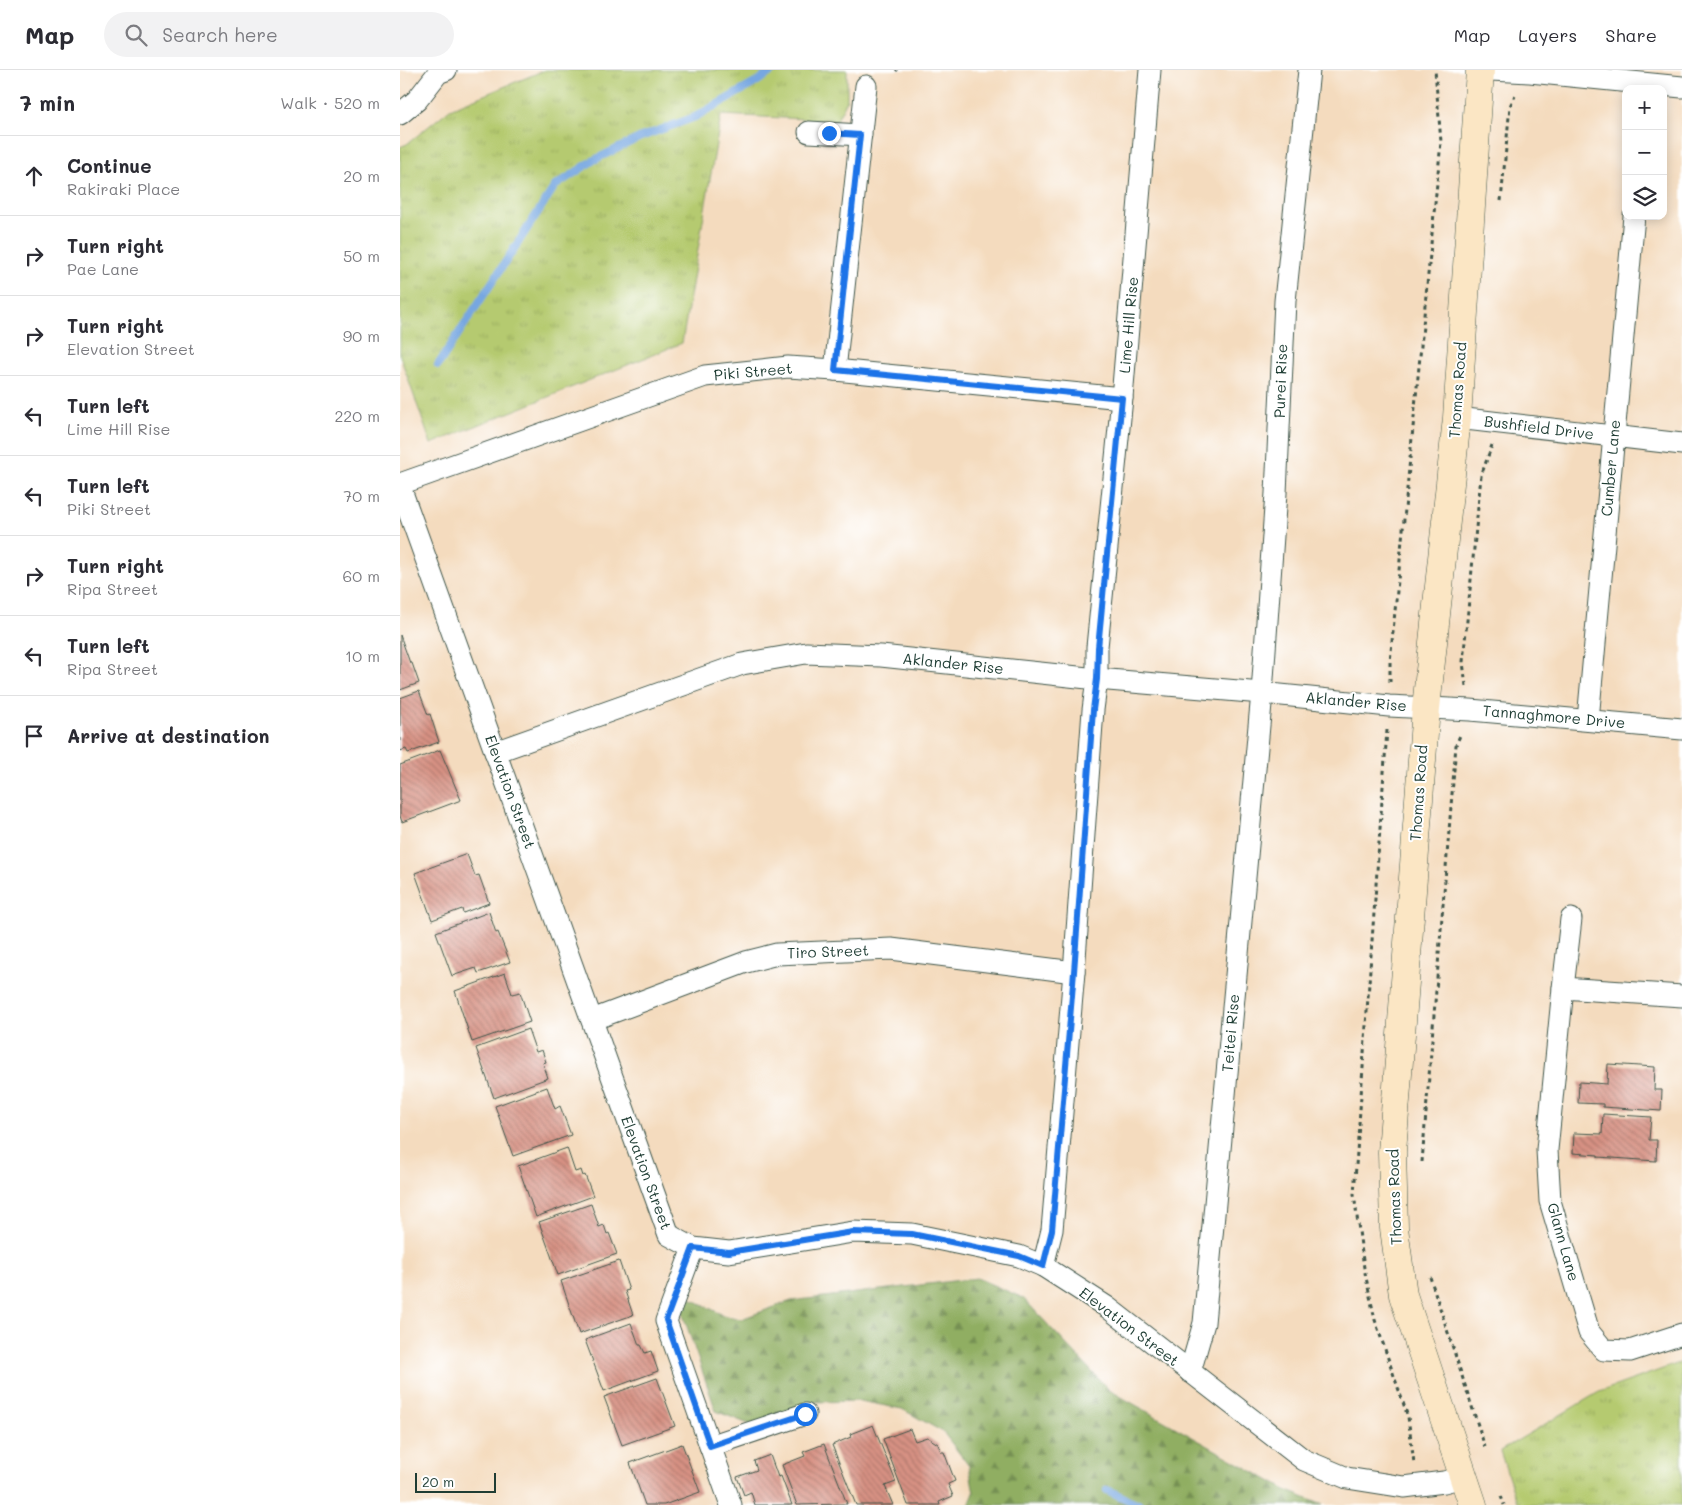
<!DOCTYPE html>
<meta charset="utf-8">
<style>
:root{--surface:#fff;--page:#f2f2f3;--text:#2b2b33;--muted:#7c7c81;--line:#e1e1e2}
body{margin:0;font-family:Mali,sans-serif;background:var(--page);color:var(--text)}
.controls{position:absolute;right:15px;top:15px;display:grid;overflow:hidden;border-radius:10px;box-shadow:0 2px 12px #0003}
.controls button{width:45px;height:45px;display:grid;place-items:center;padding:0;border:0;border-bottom:1px solid var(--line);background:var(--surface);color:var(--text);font:25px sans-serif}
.scale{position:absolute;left:15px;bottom:12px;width:81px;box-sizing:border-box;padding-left:5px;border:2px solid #1f3d34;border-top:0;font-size:14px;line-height:18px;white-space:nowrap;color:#1f3d34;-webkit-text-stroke:4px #fff;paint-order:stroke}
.stop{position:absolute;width:15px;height:15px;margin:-11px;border:4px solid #1a73e8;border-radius:50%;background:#fff}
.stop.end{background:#1a73e8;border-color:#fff;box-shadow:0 1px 5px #0008}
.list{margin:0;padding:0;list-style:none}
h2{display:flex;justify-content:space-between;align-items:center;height:65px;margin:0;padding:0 20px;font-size:21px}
h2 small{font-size:16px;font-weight:400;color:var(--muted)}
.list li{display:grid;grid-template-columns:32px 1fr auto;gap:15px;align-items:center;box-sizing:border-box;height:80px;padding:0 20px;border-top:1px solid var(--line)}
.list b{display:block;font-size:19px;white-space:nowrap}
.list p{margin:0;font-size:16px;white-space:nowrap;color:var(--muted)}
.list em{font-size:16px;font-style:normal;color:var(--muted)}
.icon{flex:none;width:28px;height:28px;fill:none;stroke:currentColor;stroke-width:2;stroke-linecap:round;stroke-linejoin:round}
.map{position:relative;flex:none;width:1282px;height:1435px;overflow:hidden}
header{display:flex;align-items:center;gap:30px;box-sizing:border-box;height:70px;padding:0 25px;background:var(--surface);border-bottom:1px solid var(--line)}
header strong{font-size:24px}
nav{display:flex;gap:28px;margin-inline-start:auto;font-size:18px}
.search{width:350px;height:45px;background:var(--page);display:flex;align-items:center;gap:12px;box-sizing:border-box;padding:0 18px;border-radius:28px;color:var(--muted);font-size:19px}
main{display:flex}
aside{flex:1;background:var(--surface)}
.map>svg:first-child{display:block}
.grass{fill:url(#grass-tufts);stroke:#6a8452}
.forest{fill:url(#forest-firs);stroke:#58764b}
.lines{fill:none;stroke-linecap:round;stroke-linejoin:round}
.stream{stroke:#77a7e1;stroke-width:8}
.building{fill:url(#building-back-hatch)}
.street-casing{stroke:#3f5549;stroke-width:23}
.secondary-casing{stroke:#3f5549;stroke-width:29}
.path{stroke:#3f5549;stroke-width:3;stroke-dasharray:4 4;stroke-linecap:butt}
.street{stroke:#fff;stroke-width:21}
.secondary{stroke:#fbe6c4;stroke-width:28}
.route{stroke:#1a73e8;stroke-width:6}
.labels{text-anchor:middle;stroke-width:4;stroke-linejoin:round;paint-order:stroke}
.street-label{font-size:15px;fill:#1f3d34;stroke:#fff}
</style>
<header>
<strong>Map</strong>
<div class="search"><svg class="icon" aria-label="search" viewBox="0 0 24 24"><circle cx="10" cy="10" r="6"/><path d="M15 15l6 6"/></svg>Search here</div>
<nav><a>Map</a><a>Layers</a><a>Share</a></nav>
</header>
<main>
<aside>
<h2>7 min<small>Walk · 520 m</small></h2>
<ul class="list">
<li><svg class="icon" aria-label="ahead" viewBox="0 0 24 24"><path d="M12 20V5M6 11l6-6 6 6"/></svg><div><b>Continue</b><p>Rakiraki Place</p></div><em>20 m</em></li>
<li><svg class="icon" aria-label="right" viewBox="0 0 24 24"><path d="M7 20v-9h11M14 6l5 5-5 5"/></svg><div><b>Turn right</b><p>Pae Lane</p></div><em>50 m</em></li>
<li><svg class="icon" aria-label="right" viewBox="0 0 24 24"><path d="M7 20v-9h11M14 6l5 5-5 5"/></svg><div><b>Turn right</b><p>Elevation Street</p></div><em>90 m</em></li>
<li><svg class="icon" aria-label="left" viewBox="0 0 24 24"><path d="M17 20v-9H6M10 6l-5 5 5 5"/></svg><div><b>Turn left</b><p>Lime Hill Rise</p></div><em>220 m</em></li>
<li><svg class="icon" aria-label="left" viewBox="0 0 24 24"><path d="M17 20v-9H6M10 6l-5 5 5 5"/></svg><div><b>Turn left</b><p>Piki Street</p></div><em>70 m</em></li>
<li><svg class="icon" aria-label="right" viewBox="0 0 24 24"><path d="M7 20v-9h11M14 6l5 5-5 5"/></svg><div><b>Turn right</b><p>Ripa Street</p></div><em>60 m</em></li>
<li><svg class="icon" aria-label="left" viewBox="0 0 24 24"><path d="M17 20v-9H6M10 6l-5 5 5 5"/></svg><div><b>Turn left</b><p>Ripa Street</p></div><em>10 m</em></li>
<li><svg class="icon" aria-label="arrive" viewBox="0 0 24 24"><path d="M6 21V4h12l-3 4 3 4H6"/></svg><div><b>Arrive at destination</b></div></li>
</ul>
</aside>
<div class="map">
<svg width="1282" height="1435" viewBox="0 0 1282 1435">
<defs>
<pattern id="grass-tufts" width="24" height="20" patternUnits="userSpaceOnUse" patternTransform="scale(1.25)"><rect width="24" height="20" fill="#b5ca6f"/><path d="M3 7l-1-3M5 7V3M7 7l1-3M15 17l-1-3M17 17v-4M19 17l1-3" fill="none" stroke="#9bae61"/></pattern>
<pattern id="forest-firs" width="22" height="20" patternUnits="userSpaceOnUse" patternTransform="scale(1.25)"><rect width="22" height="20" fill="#90ae62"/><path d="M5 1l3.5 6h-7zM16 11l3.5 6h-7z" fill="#758f52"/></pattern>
<pattern id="building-back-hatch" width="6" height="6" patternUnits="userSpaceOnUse" patternTransform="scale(1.25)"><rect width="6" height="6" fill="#d79183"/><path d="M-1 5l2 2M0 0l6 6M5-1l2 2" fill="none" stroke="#ae786c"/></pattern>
</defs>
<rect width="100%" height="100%" fill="#fff"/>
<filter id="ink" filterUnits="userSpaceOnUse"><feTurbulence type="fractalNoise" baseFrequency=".02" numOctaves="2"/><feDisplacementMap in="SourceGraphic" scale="10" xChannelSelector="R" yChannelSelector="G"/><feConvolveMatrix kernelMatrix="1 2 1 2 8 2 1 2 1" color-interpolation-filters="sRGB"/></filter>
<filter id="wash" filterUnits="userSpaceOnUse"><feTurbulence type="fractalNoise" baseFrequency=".0096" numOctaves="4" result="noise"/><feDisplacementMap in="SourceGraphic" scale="20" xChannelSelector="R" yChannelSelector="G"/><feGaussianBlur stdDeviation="1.12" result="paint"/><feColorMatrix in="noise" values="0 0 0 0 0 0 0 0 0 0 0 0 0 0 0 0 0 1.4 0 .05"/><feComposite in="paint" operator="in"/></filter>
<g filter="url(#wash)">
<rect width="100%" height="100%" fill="#f4dbbe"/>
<g class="grass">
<path d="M145,0h302v30l-11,22 -31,-3 -84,-4 -39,228 -251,101 -31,-88v-209l7,-3 43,-35z"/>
<path d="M1282,1292v143h-164l-18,-54 99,-59z"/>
</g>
<path class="forest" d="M577,1208l46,20 86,92 179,101 35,14h-354l5,-12 -5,-27 -26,-34 -41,-23 -42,-8 -45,1 -64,23 -35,-14 -34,-99 4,-16 37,19 18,4 50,-18z"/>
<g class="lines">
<g class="stream">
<path d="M38,295l117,-179 39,-26 47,-23 54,-20 60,-34 19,-13"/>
<path d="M707,1420l33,15"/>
</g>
</g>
<g id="blocks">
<g class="building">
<path d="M0,565l10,28h2l7,20 -19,7z"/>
<path d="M19,621l9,24 2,-1 9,28 -31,11 -2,-4 -6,2v-53z"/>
<path d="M40,680l21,50 -59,22 -2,-6v-51z"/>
<path d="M67,784l8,22 4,-1 10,28 -26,10 -1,-4 -30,11 -17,-47z"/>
<path d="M89,842l7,21 2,-1 12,30 -32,11 -2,-5 -24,8 -16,-44z"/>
<path d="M105,903l7,21 8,-2 10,30 -58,20 -17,-51z"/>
<path d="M128,959l8,23 6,-2 4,12 -3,1 5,15 -54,20 -18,-50z"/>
<path d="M1208,994l47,3 -1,23h8l-1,21 -58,-4v-3l-25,-1 1,-21 28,2z"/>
<path d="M147,1017l8,22 5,-3 11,29 -58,21 -18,-50z"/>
<path d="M1203,1044l48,3 -2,23h8l-1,21 -58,-4v-2l-25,-2 1,-20 28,1z"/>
<path d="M167,1078l8,24 6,-2 2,6 2,-1 8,21 -57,21 -18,-51z"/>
<path d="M191,1134l8,23 5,-2 3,9 2,-1 8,21 -59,21 -19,-53z"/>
<path d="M219,1191l10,29 -4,1 8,24 -54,19 -18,-53z"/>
<path d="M231,1253l8,22h2l4,8 6,-2 7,20 -54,20 -19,-51z"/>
<path d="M257,1308l18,48 -53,19 -18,-48z"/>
<path d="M473,1355l23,57 -11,4 8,19h-37l-24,-60 19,-8 -1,-3z"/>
<path d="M510,1359l5,12 12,-4 11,7 3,8h3l11,29 -7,3 5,12 -14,6 1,3h-32l-25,-66z"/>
<path d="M282,1374l18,48 -36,13h-19l-15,-42z"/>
<path d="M424,1374l23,60 -50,1 -15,-40 23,-9 -2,-4z"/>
<path d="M370,1385l8,22 3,-1 11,29h-37l-4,-13 -7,3 -7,-18 20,-7 -3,-9z"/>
</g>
</g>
</g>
<g filter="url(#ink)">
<use href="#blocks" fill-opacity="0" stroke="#3f5549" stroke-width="1"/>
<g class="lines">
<g class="street-casing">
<g id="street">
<path d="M1091,0l39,2 152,15"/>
<path d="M0,44l17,-14 21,-27 8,-3"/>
<path d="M409,62l52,3"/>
<path d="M435,300l31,-284"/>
<path d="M1057,348l225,26"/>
<path d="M0,414l305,-108 83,-9 47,3 287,28"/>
<path d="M0,417l269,748 24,13 36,4 124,-20 59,2 107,22 24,10 64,41 197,153 43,18 57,9 40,-5 19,-5"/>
<path d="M1188,650l46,-504"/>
<path d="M95,682l247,-88 64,-11 75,3 216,23 165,14 127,13 81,4 212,19"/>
<path d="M1163,918l8,-69"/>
<path d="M1282,926l-119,-8 -16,162 3,51 39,131 15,18 26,1 52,-17"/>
<path d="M192,950l154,-58 31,-8 114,-5 183,23"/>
<path d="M293,1178l-27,73 65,184"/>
<path d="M643,1196l9,-36 22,-258 19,-262 4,-31v-32l25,-249 28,-328"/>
<path d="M790,1302l14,-49 58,-630 14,-200 9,-192 24,-231"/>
<path d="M310,1376l95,-32"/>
</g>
</g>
<g class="secondary-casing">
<path id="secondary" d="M1073,1435l-70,-210 -9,-67 -2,-76 34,-444 31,-290 23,-348"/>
</g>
<g class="path">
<path d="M496,1l1,-1"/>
<path d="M1101,131l9,-95 5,-10"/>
<path d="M990,612v-20l51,-520 -6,-72"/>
<path d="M1066,616l-3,-24 18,-186 11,-31"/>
<path d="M987,660l-33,464 10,74 11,52 33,97 6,46"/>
<path d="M1022,1092l34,-417 5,-12"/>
<path d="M1030,1207l55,170"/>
<path d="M1101,1426l3,9"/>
</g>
<use href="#street" class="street"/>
<use href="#secondary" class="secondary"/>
</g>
</g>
<g class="lines" filter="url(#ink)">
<path class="route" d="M405,1344l-95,32 -44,-126 27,-72 36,4 124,-20 59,2 107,22 24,10 9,-36 22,-258 19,-262 4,-31 1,-31 24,-250 -287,-28 25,-235 -31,-2"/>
</g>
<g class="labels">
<g class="street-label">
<text transform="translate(729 255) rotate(-85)" y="5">Lime Hill Rise</text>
<text transform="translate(353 302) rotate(-5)" y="5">Piki Street</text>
<text transform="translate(881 311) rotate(-88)" y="5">Purei Rise</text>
<text transform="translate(1058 320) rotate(-86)" y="5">Thomas Road</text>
<text transform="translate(1139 358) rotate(7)" y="5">Bushfield Drive</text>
<text transform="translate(1211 398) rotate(-85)" y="5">Cumber Lane</text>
<text transform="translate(553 594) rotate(6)" y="5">Aklander Rise</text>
<text transform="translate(956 632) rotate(5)" y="5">Aklander Rise</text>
<text transform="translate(1154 647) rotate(5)" y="5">Tannaghmore Drive</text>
<text transform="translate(110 722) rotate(70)" y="5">Elevation Street</text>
<text transform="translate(1019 723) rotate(-86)" y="5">Thomas Road</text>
<text transform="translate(428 882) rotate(-2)" y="5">Tiro Street</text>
<text transform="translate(831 963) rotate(-85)" y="5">Teitei Rise</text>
<text transform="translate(246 1103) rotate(70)" y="5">Elevation Street</text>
<text transform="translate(995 1127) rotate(-92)" y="5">Thomas Road</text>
<text transform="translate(1163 1172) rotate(74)" y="5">Glann Lane</text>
<text transform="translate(729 1257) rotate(37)" y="5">Elevation Street</text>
</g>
</g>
</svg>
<div class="controls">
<button>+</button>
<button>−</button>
<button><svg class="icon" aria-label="layers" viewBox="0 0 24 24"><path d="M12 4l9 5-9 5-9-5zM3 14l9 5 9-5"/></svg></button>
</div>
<div class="scale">20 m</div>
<div class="stop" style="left:405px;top:1344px"></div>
<div class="stop end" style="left:429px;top:63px"></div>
</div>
</main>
